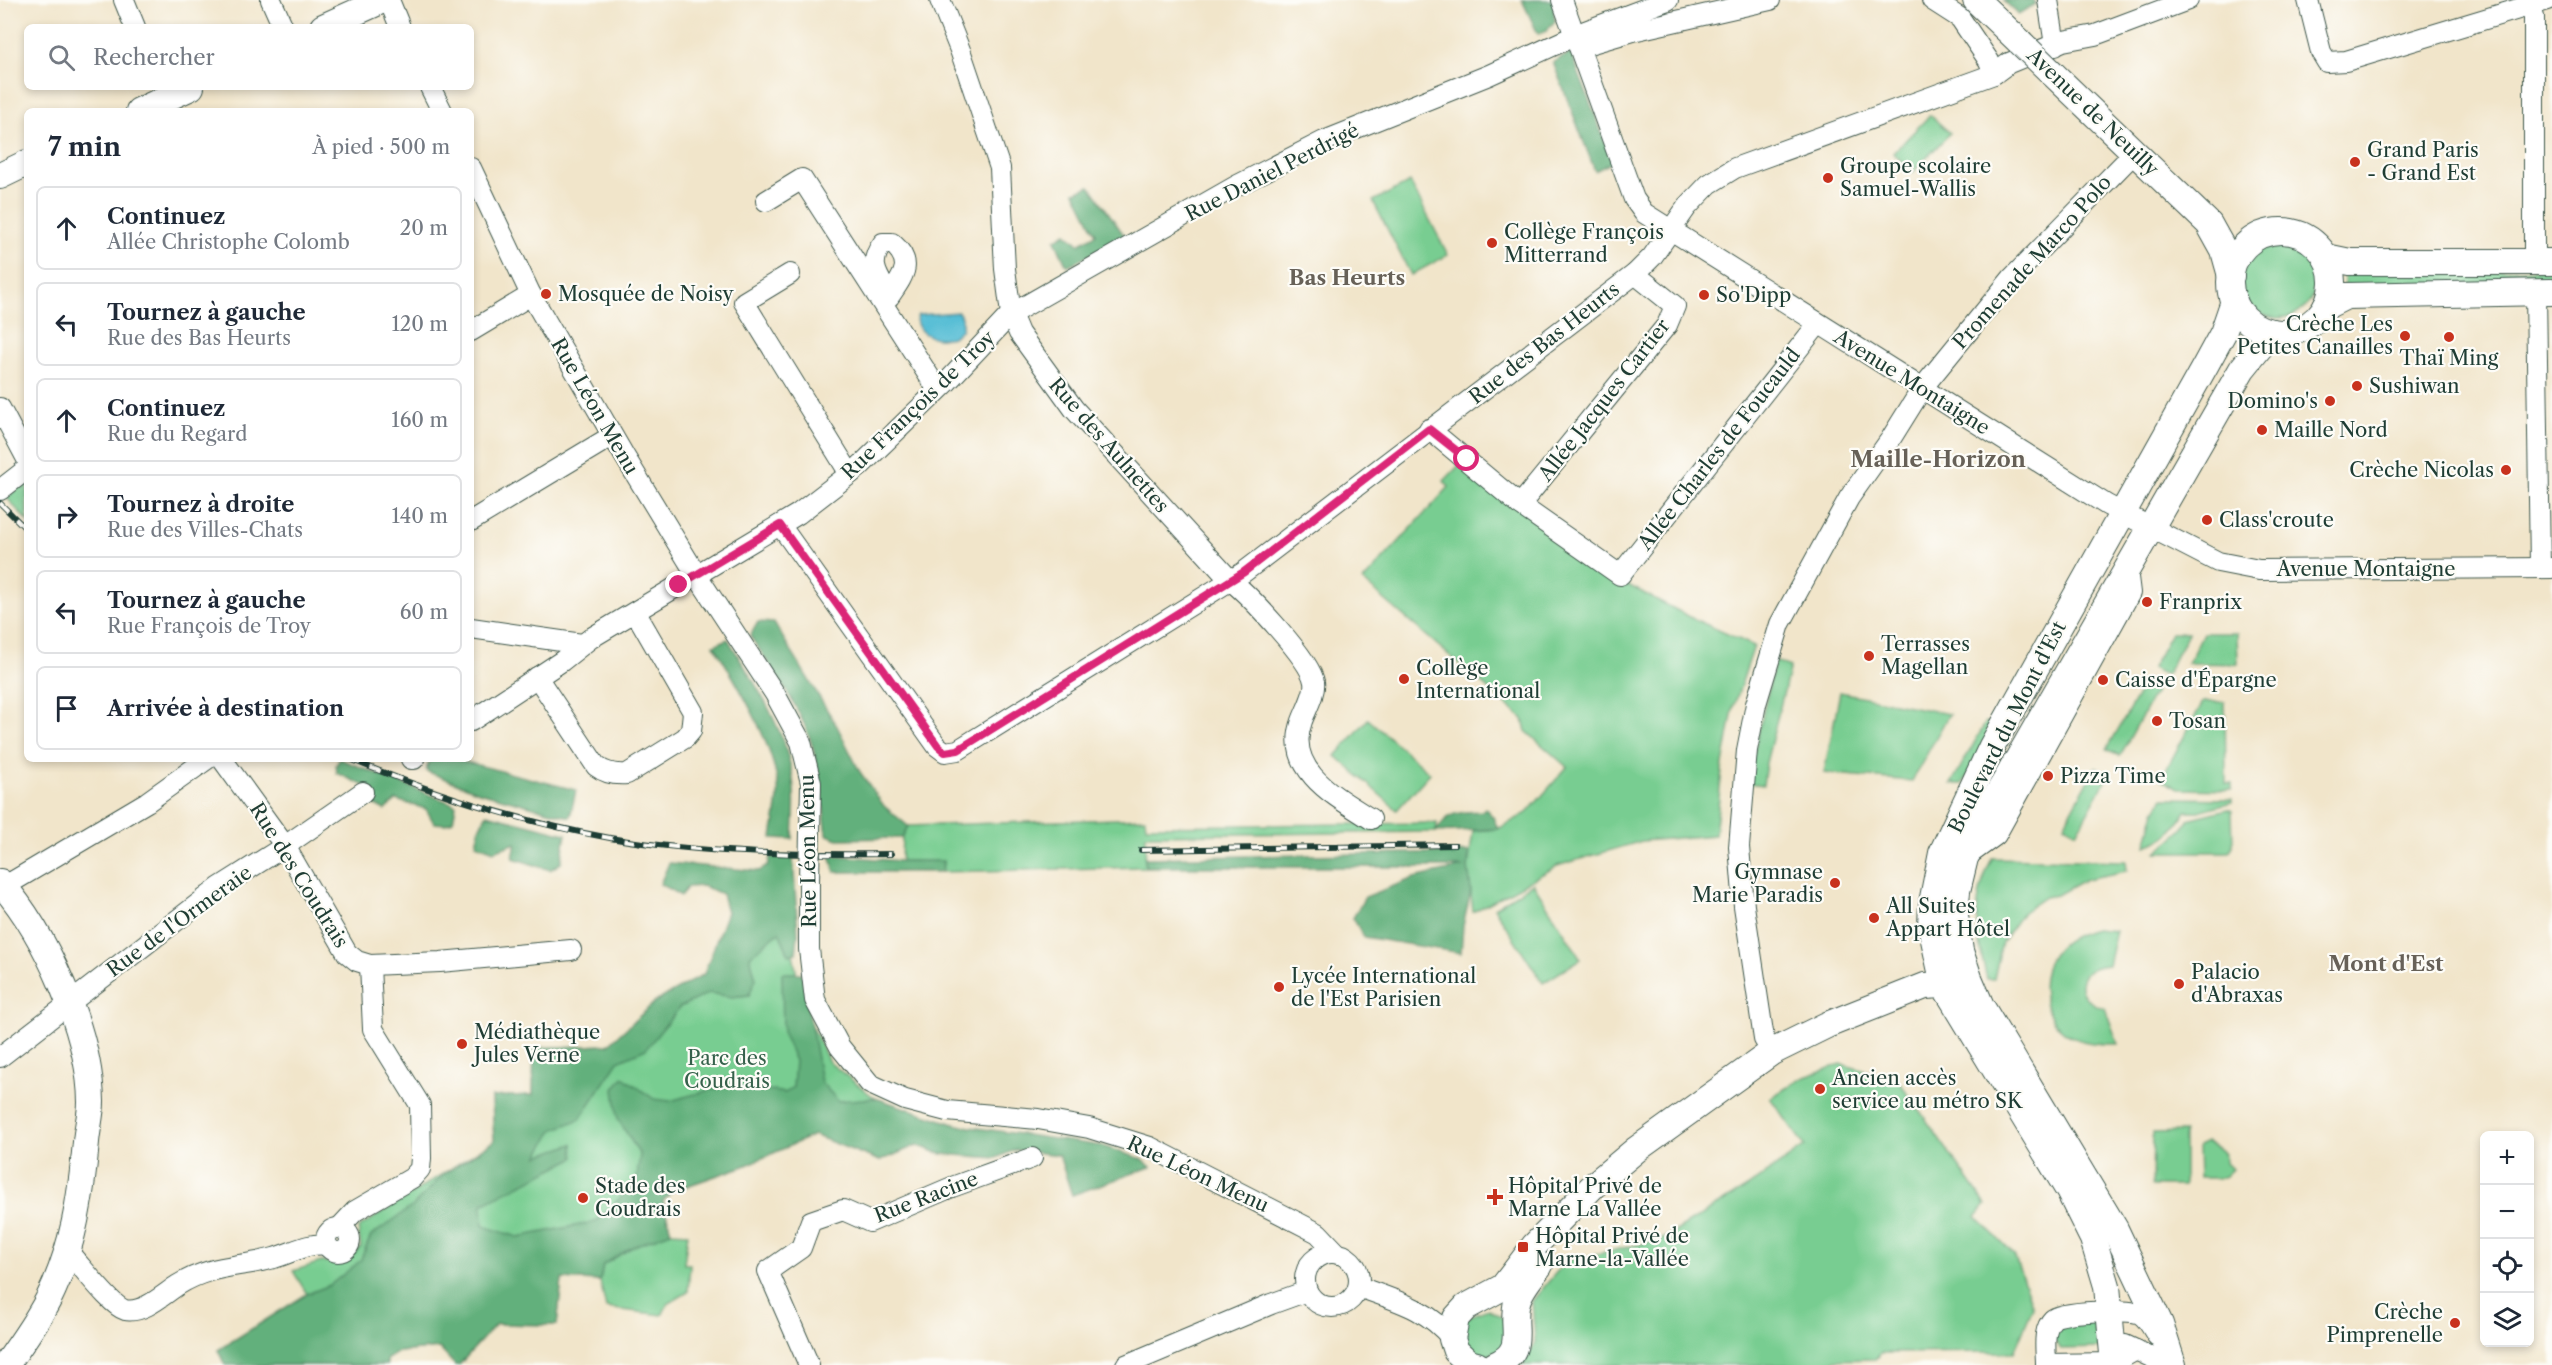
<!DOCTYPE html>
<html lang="fr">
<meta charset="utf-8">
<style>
:root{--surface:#fff;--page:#f2f2f3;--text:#1f2937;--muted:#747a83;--line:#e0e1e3}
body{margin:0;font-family:"Libre Caslon Text",serif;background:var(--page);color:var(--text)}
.controls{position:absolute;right:18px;bottom:18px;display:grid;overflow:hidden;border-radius:9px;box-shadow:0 3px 9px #0003}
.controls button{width:54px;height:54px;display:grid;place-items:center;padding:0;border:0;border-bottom:2px solid var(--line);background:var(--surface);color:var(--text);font:30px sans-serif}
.stop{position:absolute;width:18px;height:18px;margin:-14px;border:4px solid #db2777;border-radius:50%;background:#fff}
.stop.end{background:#db2777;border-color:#fff;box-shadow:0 2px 6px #0008}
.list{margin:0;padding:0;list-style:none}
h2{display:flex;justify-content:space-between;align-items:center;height:78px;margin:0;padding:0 24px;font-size:26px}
h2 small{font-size:20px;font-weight:400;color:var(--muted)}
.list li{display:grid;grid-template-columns:39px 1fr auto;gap:18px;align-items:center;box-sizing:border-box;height:84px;margin:0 12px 12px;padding:0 12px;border:2px solid var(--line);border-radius:9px}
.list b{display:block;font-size:22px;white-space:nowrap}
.list p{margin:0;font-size:20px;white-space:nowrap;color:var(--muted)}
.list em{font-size:20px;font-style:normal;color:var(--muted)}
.icon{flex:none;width:33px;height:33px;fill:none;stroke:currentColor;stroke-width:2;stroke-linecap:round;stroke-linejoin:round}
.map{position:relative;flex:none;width:2552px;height:1365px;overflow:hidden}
.search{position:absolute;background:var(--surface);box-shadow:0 3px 9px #0003;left:24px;top:24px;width:450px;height:66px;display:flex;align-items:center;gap:15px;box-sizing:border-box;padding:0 21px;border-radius:9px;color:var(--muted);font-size:22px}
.panel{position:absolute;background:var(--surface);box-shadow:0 3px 9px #0003;left:24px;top:108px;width:450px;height:654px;border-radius:9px}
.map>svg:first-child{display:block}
.green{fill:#78cd91;stroke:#4c8562;stroke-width:1.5}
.forest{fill:#62b07b;stroke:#407658;stroke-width:1.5}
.water{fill:#57bed5;stroke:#3b7e84;stroke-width:1.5}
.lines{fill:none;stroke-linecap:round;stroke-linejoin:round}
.minor-casing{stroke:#3e564a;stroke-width:22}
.major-casing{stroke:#3e564a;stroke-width:28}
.minor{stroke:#fff;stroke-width:20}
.major{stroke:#fff;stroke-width:26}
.rail-casing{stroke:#1f3d34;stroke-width:6}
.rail{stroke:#fdfcf7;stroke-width:4;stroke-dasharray:11;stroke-linecap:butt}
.minor-bridge-casing{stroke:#3e564a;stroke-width:22;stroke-linecap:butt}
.major-bridge-casing{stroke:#3e564a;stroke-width:28;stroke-linecap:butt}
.minor-bridge{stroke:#fff;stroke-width:20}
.major-bridge{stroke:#fff;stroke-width:26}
.route{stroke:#db2777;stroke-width:8}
.poi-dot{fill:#c8321e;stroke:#fdfcf7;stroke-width:2}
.labels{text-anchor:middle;stroke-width:4.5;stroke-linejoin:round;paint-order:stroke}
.street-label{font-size:20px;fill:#1f3d34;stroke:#fdfcf7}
.poi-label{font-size:20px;fill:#1f3d34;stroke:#fdfcf7;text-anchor:start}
.park-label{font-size:20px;fill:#35614b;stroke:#fdfcf7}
.neighbourhood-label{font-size:21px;font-weight:bold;fill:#676158;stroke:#fdfcf7}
.quarter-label{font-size:22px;font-weight:bold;fill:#676158;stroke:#fdfcf7}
</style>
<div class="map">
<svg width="2552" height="1365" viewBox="0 0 2552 1365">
<rect width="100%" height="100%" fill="#fdfcf7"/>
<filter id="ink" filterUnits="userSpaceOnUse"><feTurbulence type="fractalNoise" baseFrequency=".0167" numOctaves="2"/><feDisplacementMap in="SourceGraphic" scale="12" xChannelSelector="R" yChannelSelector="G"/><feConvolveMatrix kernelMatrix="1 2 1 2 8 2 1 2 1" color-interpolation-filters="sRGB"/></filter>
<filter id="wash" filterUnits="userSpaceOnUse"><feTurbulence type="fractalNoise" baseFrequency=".008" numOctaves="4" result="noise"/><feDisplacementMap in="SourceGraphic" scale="24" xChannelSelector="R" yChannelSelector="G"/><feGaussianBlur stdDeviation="1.35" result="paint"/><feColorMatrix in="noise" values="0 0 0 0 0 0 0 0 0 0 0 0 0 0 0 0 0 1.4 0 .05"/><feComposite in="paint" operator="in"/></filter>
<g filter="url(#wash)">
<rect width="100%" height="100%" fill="#f1e5ca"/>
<g class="green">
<path d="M1930,115l20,18 -37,39 -20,-19z"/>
<path d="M1410,182l38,73 -37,20 -38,-74z"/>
<circle cx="2278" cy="280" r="38"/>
<path d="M2552,269v16l-208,1v-15z"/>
<path d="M1463,461l161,122 70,36 60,27 -21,63 -11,61 -7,65 -73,6 -85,25 -84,46 -5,-45 5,-36 25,-2 29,-16 40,-46 -41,-36 -3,-12 -160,-138 86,-94 -5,-6z"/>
<path d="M27,482v39l-21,-24z"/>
<path d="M2171,633h17l-22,42 -14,-7z"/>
<path d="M2203,633h34l1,31 -50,-1z"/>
<path d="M1775,661l15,6 -24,96 -3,22 -16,-2z"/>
<path d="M2143,686l12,6 -35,64 -13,-7z"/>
<path d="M1840,692l109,22 -37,67 -88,-8z"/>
<path d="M2203,702h22l1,82h6v6l-54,-1 -17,-10z"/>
<path d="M1368,719l62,54 -33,37 -61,-54z"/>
<path d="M1986,722l11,2 -34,60h-12z"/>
<path d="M2096,767l13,7 -32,58 -13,-7z"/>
<path d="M2163,798l69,1v3l-33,9h-13c-10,17 -20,29 -40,35l9,-35z"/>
<path d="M2228,809l4,2 1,35 -4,6h-72l26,-23 5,-10z"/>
<path d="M1145,818l1,8 291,-3 -1,9 -290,3 -1,32 -203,5 1,-10 -42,-1 1,-23 6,-12z"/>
<path d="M1992,858l134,3 1,10 -41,8 -29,16 -12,2 -22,15 -21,30 -8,37h-7c-12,-49 -17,-73 5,-121z"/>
<path d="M1533,883l48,76 -38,24 -49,-75z"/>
<path d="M788,926l14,78 27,58 46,36 82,27 -16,29 -24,-9 -37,16 -66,-26 -70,31 -72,25 -9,10 8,31 17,1 -4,31h6l-2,28 -20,12 -6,11 -56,-7 -6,-27 -38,-2 -5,46 -61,-1 -37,41h-4l-16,-17 -41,4 -11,7v6h-162l-7,-15 89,-56 -14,-23 28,-9 23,1 17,-16 -3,-19 136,-87 -2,-44 41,-2 1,-47 74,-3 47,-43z"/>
<path d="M2095,929l21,2 -8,34c-34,2 -37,35 -3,43l13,36c-18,0 -39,0 -54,-12 -25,-19 -28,-62 -6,-84 10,-11 23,-15 37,-19z"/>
<path d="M1841,1064l57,16 88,125 -10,12 38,38 19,52 -19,45 -133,1 -6,6 -41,1 -1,5h-310l12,-23 -3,-41 34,-40 97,-22 84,-52 58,-41 -35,-48 32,-20z"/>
<path d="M2184,1132v54h-32l1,-53z"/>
<path d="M2206,1142c10,5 20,8 20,21l6,6 -9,9h-24l-1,-32z"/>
<path d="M1488,1309l14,8 6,9 -4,21c-20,12 -22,12 -41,-2l2,-27z"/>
<path d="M2102,1320v28l-41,1 -7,-8v-10l7,-9z"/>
</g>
<g class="forest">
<path d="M1522,0h31l2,22 -9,9 -8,3z"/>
<path d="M2003,0h30l3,4 -18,10z"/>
<path d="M1571,53l42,109 -18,9 -42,-109z"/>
<path d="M1090,186l36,52 -59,28 -12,-26 11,-7 13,11 17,-10 -21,-42z"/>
<path d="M758,622l16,1 63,103 23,46 24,34 24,20 -6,12 -64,1 -11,-4c-4,-29 -6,-58 -14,-87 -12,-41 -39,-76 -63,-112z"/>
<path d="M728,639c25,42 55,85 64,134 4,22 2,44 1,66l-21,-1c2,-16 9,-45 5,-59 -9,-45 -39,-94 -63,-134z"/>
<path d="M340,759l116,46 -3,16 -7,3 -12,-1 -8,-14 -30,-9 -11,10 -12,-6 -4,-16 -32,-15 -1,-8z"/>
<path d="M435,759h19l122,31 -6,27 -91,-25 -53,-21 2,-8z"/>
<path d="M1485,808l8,9 5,12 -62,3c12,-21 23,-20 46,-21z"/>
<path d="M487,814l79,20 -5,29 -11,7 -37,-12 3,-15 -22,8 -18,-7 4,-18z"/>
<path d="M1469,852l-1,15 3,24 -8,35 -2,27 -97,-16 -11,-19 12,-21 49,-19 49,-11h-318v-9z"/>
<path d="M830,855l71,6h42l-1,11h-107z"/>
<path d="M770,857h23l5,78 -2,18 -7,2 -10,-23 -29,24 6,23 -7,16 -17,2 -23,-4 -29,14 -34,42 -28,12 -38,58 -27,11 -15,26 35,-12 1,14 -92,46 1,22 35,11 77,-15 41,-39 4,-28 -22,-36 -4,-30 9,-12 31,22 16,2 61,-17 54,9 8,-6 2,-26 -12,-27 -1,-61h20l19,109 17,19 37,-3 82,27 145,21 40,13 9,8 -79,28 -13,-40 -44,-5 -19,8 -55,-4 -24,-9 -37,16 -66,-26 -70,31 -72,25 -9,10 8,31 -37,14 -31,19 -3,16 -38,-2 -5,46 -61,-1 -37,41h-4l-16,-17 -41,4 -11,7v6h-162l-7,-15 89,-56 23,-9 30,-24 11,-25 42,-30 32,-33 49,-32 -2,-44 41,-2 1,-47 74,-3 47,-43 49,-28 23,-62 -5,-18 -19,-8 -16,1 -6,9 -21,-12 9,-21 90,8 9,-5z"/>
</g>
<path class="water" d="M958,312l4,5v12l-9,8c-15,3 -34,1 -37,-17l2,-5z"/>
</g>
<g filter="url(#ink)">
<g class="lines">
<g class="minor-casing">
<g id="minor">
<path d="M124,0l11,27"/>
<path d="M271,0l12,27"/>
<path d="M389,0l11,27"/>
<path d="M940,0l20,50 40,118 5,101 6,45 8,19 55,76 156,171c19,15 81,80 84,102 2,10 -8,28 -12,39 -18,49 34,76 69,98"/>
<path d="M1562,0l72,199 10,14 463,292 111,57 41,8 293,-2"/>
<path d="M1932,0l28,18 29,43 5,13"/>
<path d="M2048,0l7,45"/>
<path d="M2308,0l13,52 6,10 19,-1 202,-61"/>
<path d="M2529,5l5,12v245"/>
<path d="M1579,47l58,-17 133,-30"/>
<path d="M430,87l12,24"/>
<path d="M471,168l60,127 94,162 71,117 79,120 26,48 10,41 -1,47"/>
<path d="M766,201l36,-22 136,211"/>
<path d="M790,274l-46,28 106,172"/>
<path d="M887,292c-11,-19 -19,-29 -4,-49h9c23,20 11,33 -3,54"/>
<path d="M2536,292l4,276"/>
<path d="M471,331l60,-36"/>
<path d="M0,408l27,51"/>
<path d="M1429,429l91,76 100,70 198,-251"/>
<path d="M0,490l27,-21"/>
<path d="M1520,505l147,-180 8,-19 -40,-32"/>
<path d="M471,521l141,-85"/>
<path d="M780,525l157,221 8,6 13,-2 286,-178 391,-298 17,-17 35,-50 22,-23 26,-16 259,-94 15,-11 54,-22 32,-6 93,-35"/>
<path d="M471,628l111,16"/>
<path d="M537,677l59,89c9,7 20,9 31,8l58,-36 6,-7 2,-19 -57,-99"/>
<path d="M471,721l91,-60 29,-23 207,-124 61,-47 89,-86 63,-67 225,-128 88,-45 165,-66 96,-44 83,-31"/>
<path d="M222,759l63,87 62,107 10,8 13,4 70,-3 131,-12"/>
<path d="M411,759h3"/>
<path d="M1967,856l29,-21 134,-242 -3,-24"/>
<path d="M809,881v68l6,51 25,47 30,37 35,16 42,11 91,8 51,9 61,19 168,86 20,21"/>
<path d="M0,889l147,-87 60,-43"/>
<path d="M1767,1044l-3,-5 -20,-133 -5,-59 8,-97 9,-46 24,-80 69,-126 41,-58 33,-53 89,-109 123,-126"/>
<path d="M0,1057l220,-170 65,-41 78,-54"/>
<path d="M340,1227l15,-16 57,-33 8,-9 1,-11 -1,-53 -47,-76 -3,-64"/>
<circle cx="338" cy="1240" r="12"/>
<path d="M68,1252c13,13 43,54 57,58 18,4 39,-16 53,-25 34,-21 60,-17 96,-27 18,-5 34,-16 53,-13"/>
<circle cx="1332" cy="1280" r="27"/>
<path d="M1359,1287c35,13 69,21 93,52"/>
<path d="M2125,1345l43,20"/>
<path d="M2136,1350l-23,13 -67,1c0,-14 -4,-34 7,-45 7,-8 77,-10 87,-5 8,5 12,14 17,22"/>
<path d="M809,1365l-41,-94 33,-23 10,-27 32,-11 27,12 82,-35 80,-29"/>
<path d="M1126,1365l145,-61 36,-13"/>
</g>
</g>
<g class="major-casing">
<g id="major">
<path d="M1976,0l44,42"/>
<path d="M323,27l60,-27"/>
<path d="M2052,73l157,151 15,27 7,25"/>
<path d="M139,111l52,-24"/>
<path d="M0,176l27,-13"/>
<circle cx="2281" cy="282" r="51"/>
<path d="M2326,257l24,5h202"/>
<path d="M2326,306l20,-10 206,-4"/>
<path d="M0,882c46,52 90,150 91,220 0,13 -4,27 -5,40 -5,56 -13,108 -38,158 -12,23 -27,44 -42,65"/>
<path d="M1477,1365l-8,-2 -13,-12 -4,-12 4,-21 10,-11 37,-20 32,-42 59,-60 43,-36 135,-97 55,-27 98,-39 19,-1 14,6"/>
<path d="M1495,1365c33,-14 15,-38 22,-63 3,-13 15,-26 23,-37"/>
<path d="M2114,1365l-7,-79 -14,-47 -24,-48 -125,-206 -13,-59 1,-23 10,-50 50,-107 213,-380 18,-33 11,-32"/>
<path d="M2173,1365l-13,-41 -45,-95 -134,-223 -12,-28 -9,-27 -5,-35 2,-25 8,-33 22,-45 255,-444 30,-37"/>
</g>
</g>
<use href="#minor" class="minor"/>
<use href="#major" class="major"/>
<g class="rail-casing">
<g id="rail">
<path d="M0,503l27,27"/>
<path d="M350,759c84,35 170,63 260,79 93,16 188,17 281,16"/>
<path d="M1141,850l314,-5"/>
</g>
</g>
<use href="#rail" class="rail"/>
<g class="minor-bridge-casing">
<path id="minor-bridge" d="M809,881l1,-51"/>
</g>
<g class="major-bridge-casing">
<path id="major-bridge" d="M2020,42l32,31"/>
</g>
<use href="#minor-bridge" class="minor-bridge"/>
<use href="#major-bridge" class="major-bridge"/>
</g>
</g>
<g class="lines" filter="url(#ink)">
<path class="route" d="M679,585l101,-60 158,221 7,6 13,-2 286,-178 185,-143 38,30"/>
</g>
<g class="poi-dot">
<circle cx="2355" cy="162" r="6"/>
<circle cx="1828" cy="178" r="6"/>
<circle cx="1492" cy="243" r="6"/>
<circle cx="546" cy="294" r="6"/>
<circle cx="1704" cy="295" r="6"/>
<circle cx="2405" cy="336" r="6"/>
<circle cx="2449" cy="337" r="6"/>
<circle cx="2357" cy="386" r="6"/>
<circle cx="2330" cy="401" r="6"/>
<circle cx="2262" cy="430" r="6"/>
<circle cx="2506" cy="470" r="6"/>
<circle cx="2207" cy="520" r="6"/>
<circle cx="2147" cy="602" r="6"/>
<circle cx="1869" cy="656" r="6"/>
<circle cx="1404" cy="679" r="6"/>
<circle cx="2103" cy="680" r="6"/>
<circle cx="2157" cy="721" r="6"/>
<circle cx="2048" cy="776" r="6"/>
<circle cx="1835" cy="883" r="6"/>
<circle cx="1874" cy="918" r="6"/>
<circle cx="2179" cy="984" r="6"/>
<circle cx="1279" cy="987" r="6"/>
<circle cx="462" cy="1044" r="6"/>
<circle cx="1820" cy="1089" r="6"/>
<path d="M1492 1188h6v6h6v6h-6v6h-6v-6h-6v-6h6z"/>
<circle cx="583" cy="1198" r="6"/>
<rect x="1517" y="1241" width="12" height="12" rx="3"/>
<circle cx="2455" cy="1323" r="6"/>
</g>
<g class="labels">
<g class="street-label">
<text transform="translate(2093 112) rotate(44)" y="7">Avenue de Neuilly</text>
<text transform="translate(1272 172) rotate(-27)" y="7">Rue Daniel Perdrigé</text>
<text transform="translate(2032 262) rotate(-48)" y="7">Promenade Marco Polo</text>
<text transform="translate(1544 343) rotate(-38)" y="7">Rue des Bas Heurts</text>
<text transform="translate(1912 382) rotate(32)" y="7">Avenue Montaigne</text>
<text transform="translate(1604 400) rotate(-52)" y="7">Allée Jacques Cartier</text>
<text transform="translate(918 405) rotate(-44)" y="7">Rue François de Troy</text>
<text transform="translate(595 406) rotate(60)" y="7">Rue Léon Menu</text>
<text transform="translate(1109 445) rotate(49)" y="7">Rue des Aulnettes</text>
<text transform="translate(1719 449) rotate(-52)" y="7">Allée Charles de Foucauld</text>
<text x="2366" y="576">Avenue Montaigne</text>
<text transform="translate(2007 727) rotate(-63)" y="7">Boulevard du Mont d'Est</text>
<text transform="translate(808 851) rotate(-91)" y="7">Rue Léon Menu</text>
<text transform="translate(299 875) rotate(58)" y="7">Rue des Coudrais</text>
<text transform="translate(179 921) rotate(-36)" y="7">Rue de l'Ormeraie</text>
<text transform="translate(1198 1174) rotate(25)" y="7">Rue Léon Menu</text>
<text transform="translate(926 1197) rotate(-21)" y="7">Rue Racine</text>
</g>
<g class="poi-label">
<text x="2367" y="157">Grand Paris<tspan x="2367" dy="23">- Grand Est</tspan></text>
<text x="1840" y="173">Groupe scolaire<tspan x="1840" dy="23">Samuel-Wallis</tspan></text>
<text x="1504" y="239">Collège François<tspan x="1504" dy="23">Mitterrand</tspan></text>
<text x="558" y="301">Mosquée de Noisy</text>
<text x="1716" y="302">So'Dipp</text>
<text x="2393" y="331" text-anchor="end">Crèche Les<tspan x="2393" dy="23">Petites Canailles</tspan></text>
<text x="2449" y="365" text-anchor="middle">Thaï Ming</text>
<text x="2369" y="393">Sushiwan</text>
<text x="2318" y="408" text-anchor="end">Domino's</text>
<text x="2274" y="437">Maille Nord</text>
<text x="2494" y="477" text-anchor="end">Crèche Nicolas</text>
<text x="2219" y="527">Class'croute</text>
<text x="2159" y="609">Franprix</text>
<text x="1881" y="651">Terrasses<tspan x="1881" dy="23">Magellan</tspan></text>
<text x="1416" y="675">Collège<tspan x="1416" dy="23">International</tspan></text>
<text x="2115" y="687">Caisse d'Épargne</text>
<text x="2169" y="728">Tosan</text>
<text x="2060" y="783">Pizza Time</text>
<text x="1823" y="879" text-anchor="end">Gymnase<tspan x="1823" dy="23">Marie Paradis</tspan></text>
<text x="1886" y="913">All Suites<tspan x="1886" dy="23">Appart Hôtel</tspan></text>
<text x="2191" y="979">Palacio<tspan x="2191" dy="23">d'Abraxas</tspan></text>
<text x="1291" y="983">Lycée International<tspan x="1291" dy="23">de l'Est Parisien</tspan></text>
<text x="474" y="1039">Médiathèque<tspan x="474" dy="23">Jules Verne</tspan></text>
<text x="1832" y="1085">Ancien accès<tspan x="1832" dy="23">service au métro SK</tspan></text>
<text x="595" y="1193">Stade des<tspan x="595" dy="23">Coudrais</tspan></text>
<text x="1508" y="1193">Hôpital Privé de<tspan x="1508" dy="23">Marne La Vallée</tspan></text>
<text x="1535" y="1243">Hôpital Privé de<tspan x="1535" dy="23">Marne-la-Vallée</tspan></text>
<text x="2443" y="1319" text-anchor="end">Crèche<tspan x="2443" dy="23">Pimprenelle</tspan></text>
</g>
<g class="park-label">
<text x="727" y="1065">Parc des<tspan x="727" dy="23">Coudrais</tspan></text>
</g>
<g class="neighbourhood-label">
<text x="1347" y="285">Bas Heurts</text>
<text x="2386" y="971">Mont d'Est</text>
</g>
<g class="quarter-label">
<text x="1938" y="467">Maille-Horizon</text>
</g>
</g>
</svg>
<div class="controls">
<button>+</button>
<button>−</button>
<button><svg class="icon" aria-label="locate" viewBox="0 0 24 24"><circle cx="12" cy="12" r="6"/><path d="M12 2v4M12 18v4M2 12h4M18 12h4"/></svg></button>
<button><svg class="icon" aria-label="layers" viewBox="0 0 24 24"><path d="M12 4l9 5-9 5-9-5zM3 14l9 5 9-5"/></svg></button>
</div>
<div class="stop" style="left:1467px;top:459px"></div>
<div class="stop end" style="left:679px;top:585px"></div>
<div class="search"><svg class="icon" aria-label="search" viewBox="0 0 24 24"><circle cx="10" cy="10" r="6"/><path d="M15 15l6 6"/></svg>Rechercher</div>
<section class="panel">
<h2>7 min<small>À pied · 500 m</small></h2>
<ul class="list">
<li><svg class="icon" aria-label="ahead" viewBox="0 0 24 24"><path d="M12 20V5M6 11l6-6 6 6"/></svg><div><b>Continuez</b><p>Allée Christophe Colomb</p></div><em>20 m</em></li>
<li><svg class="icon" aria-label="left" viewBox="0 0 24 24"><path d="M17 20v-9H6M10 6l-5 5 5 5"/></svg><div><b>Tournez à gauche</b><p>Rue des Bas Heurts</p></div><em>120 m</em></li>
<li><svg class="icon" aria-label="ahead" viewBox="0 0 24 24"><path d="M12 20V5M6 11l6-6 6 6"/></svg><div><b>Continuez</b><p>Rue du Regard</p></div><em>160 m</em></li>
<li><svg class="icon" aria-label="right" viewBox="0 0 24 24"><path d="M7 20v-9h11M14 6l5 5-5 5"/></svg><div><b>Tournez à droite</b><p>Rue des Villes-Chats</p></div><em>140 m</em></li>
<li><svg class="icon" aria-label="left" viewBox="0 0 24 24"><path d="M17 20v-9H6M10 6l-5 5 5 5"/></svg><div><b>Tournez à gauche</b><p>Rue François de Troy</p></div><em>60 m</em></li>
<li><svg class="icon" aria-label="arrive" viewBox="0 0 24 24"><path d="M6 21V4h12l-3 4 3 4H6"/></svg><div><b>Arrivée à destination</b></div></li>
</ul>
</section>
</div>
